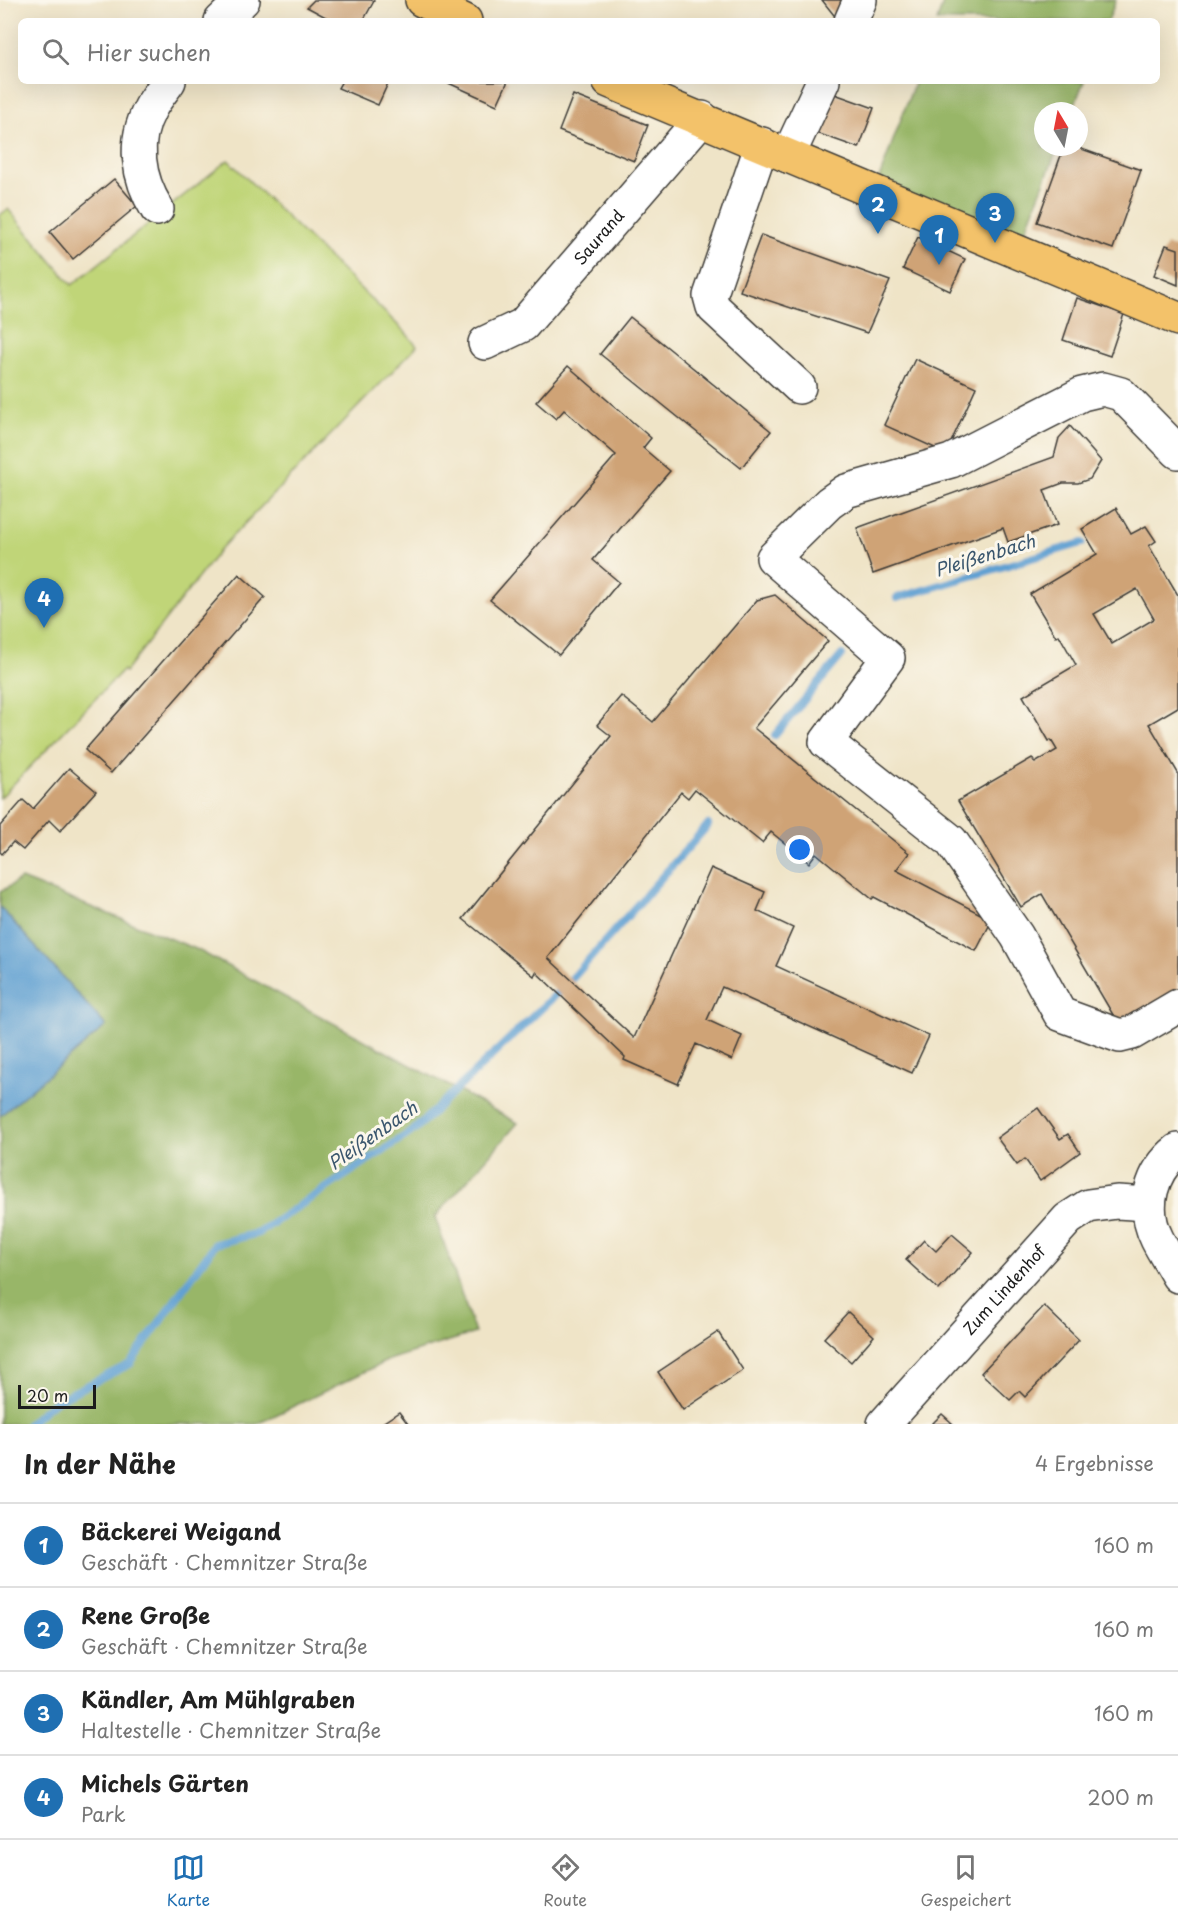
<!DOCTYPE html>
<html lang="de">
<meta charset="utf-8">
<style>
:root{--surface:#fff;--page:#f2f2f2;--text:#222;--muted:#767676;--line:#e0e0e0;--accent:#1f6fb2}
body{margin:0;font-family:"Playpen Sans",sans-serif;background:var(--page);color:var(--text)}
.compass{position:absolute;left:1034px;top:102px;width:54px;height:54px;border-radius:50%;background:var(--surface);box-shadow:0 6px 24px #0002;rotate:350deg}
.scale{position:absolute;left:18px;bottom:15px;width:78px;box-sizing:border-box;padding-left:6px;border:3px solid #1c1c1c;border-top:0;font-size:16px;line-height:21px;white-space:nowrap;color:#1c1c1c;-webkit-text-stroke:4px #fbf7ec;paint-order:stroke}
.you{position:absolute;left:800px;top:850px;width:21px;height:21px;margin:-15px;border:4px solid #fff;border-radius:50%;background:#1a73e8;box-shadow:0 0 0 9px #1a73e833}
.badge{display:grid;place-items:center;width:39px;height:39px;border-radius:50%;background:var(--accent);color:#fff;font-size:20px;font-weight:700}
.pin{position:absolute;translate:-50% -50px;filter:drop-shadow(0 2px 3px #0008)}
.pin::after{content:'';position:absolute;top:32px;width:21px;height:18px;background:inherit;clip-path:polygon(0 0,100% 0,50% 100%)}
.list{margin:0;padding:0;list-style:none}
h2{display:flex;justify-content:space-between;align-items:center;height:78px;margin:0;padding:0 24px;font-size:26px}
h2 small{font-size:20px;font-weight:400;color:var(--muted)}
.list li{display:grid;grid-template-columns:39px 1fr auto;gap:18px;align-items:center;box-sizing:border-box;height:84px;padding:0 24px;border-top:2px solid var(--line)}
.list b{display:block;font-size:22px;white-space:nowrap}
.list p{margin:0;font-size:20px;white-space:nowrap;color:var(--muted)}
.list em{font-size:20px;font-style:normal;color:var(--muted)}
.icon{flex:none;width:33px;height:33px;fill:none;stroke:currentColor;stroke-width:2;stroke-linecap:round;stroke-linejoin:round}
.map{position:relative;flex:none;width:1178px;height:1424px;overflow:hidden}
.search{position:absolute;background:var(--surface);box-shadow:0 6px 24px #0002;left:18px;right:18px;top:18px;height:66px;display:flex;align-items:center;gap:15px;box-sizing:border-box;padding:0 21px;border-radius:9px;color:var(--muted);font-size:22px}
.sheet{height:414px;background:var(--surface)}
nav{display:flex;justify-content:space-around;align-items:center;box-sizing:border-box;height:84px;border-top:2px solid var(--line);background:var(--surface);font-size:16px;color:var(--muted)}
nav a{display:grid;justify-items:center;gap:3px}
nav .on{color:var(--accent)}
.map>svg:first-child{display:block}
.green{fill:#c0d578;stroke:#6e784a;stroke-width:1.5}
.forest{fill:#98b668;stroke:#5a6942;stroke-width:1.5}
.water{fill:#60a0d2;stroke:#3e5e77;stroke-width:1.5}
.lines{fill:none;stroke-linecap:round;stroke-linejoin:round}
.stream{stroke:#60a0d2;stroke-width:8}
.building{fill:#cfa376;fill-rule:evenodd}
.minor-casing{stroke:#3c3a36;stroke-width:36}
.major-casing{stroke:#3c3a36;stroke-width:36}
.minor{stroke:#fff;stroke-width:33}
.major{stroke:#f3c26a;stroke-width:33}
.labels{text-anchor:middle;stroke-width:6;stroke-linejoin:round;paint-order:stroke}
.street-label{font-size:16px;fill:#1c1c1c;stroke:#fbf7ec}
.water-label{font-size:18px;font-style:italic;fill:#3b576e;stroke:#fbf7ec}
</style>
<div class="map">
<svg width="1178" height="1424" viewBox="0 0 1178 1424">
<rect width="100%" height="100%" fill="#fbf7ec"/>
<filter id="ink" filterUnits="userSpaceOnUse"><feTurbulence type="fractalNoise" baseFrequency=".0167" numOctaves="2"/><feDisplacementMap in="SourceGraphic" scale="12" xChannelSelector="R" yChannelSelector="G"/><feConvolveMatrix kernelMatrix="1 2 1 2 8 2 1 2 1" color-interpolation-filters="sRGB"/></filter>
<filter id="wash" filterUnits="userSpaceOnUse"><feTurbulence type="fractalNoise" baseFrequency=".008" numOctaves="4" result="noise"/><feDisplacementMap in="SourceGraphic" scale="24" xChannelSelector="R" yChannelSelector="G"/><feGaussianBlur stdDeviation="1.35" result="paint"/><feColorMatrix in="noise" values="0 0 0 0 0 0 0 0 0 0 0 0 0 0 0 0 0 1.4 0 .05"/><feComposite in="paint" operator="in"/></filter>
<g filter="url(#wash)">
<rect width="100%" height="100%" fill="#efe4c7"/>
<path class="green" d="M228,160l177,172 12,14 -195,201 -97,125 -2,-2 -123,128v-583l8,-6 64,76z"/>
<g class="forest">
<path d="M944,0h172l-8,21h-171z"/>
<path d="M915,81h169l-12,30h-29v36h15l-41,105 -143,-60z"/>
<path d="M21,879l175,70 322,174 -83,94 40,116 -84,26 -134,65h-257v-308l106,-90 -106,-119v-15z"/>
</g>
<path class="water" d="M0,907l106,119 -106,90z"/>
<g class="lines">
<g class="stream">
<path d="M897,598l185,-55"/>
<path d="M775,735l67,-80"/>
<path d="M28,1424l26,-22 76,-38 85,-120 43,-11 156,-103 155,-148 139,-157"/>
</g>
</g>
<g id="blocks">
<g class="building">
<path d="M314,0h57l3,1 -11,20h-30l-26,-14z"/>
<path d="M822,0h26l-11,19z"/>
<path d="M342,81h47l-11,24 -40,-17z"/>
<path d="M444,81h64l-11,24z"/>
<path d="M829,92l45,16 -15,40 -45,-16z"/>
<path d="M573,95l75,30 -14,36 -75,-30z"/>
<path d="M1064,147h12l65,23 -28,79 -76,-27z"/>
<path d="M114,179l23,27 -64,53 -23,-27z"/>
<path d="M761,235l129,46 -23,52 -127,-42z"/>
<path d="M918,237l47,22 -15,32 -47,-22z"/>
<path d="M1166,245l12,4v36l-24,-10z"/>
<path d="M1077,298l47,16 -14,42 -47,-16z"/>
<path d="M630,317l141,114 -30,37 -141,-114z"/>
<path d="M915,359l61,28 -30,66 -62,-28z"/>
<path d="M568,366l83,72 -8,10 27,23 -77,89 26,22 -60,73 -69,-55 126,-145 -52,-45 -8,9 -20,-17z"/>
<path d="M1070,426l31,35 -11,18 -12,4h-15l-19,7 13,35 -49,17 -5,-14 -130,46 -16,-46 197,-71 5,-19z"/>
<path d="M1116,508l15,26 15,-8 10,15 -7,5 29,49v112l-29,17 29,49v217l-59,35 -77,-131 -21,13 -63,-106 74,-43 3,5 22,-13 -6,-10 -2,1 -26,-45 53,-31 -17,-30 -3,2 -26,-43 67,-40 -15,-25zM1137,589l17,30 -42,25 -18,-30z"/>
<path d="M239,574l26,23 -154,176 -26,-23z"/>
<path d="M775,595l53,46 -74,87 155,125 -13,17 96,50 -16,31 -102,-54 -2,2 -56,-46 -7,10 -38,-31 -9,11 -67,-54 -7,9 -7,-6 -133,166 86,80 77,-170 54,24 -8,19 36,17 -17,38 153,70 -17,37 -190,-86 -15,33 35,16 -10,24 -36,-16 -18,40 -54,-24 1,-3 -89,-85 -2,4 -71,-57 148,-183 -14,-11 24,-29 32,26 104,-122z"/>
<path d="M69,768l27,23 -36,40 -11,-11 -26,30 -10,-8 -11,12 -2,-2v-26l23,-26 10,9z"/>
<path d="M1038,1108l22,31 8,-5 12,18 -40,29 -15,-22 -8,6 -20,-27z"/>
<path d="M952,1234l21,18 -34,38 -33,-30 18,-20 12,11z"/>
<path d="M1044,1306l35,34 -54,57 -6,-6 -9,9 -29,-27z"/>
<path d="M848,1312l26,24 -23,26 -27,-24z"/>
<path d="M718,1332l25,38 -60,40 -25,-38z"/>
<path d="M399,1412l9,12h-27z"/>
<path d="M942,1414l11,10h-21z"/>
</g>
</g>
</g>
<g filter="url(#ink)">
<use href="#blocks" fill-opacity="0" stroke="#3c3a36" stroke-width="1.5"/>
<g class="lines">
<g class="minor-casing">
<g id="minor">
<path d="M221,21l22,-21"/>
<path d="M851,21l9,-21"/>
<path d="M762,144l-52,152 3,11 86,80"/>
<path d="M788,156l35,-75"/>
<path d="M157,209c-19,-31 -25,-67 -7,-100 5,-10 13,-19 19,-28"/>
<path id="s1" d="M485,343l38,-18 179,-207"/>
<path d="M1178,452l-57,-58 -18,-5 -21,5 -131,67 -105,30 -17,12 -56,55 115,100 -62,84 125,99 66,95 43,78 60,22 12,-3 46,-27"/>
<path d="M1178,1150c-27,21 -37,57 -21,89 6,12 14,24 21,37"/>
<path id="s2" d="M884,1424l184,-205 20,-13 29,-4 32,2"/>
</g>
</g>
<g class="major-casing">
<g id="major">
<path d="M422,0l43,21"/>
<path d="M609,81l569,238"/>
</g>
</g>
<use href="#minor" class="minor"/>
<use href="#major" class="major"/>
</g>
</g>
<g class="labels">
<g class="street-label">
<text dy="6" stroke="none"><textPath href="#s1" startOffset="158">Saurand</textPath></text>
<text dy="6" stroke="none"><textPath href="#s2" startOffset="180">Zum Lindenhof</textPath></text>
</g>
<g class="water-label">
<text transform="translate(985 556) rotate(-17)" y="6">Pleißenbach</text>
<text transform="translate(373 1136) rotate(-35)" y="6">Pleißenbach</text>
</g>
</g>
</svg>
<svg class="compass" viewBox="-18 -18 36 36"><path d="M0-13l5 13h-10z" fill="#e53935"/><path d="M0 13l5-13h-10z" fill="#767676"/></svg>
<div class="scale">20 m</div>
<div class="you"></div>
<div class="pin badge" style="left:939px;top:265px">1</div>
<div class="pin badge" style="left:878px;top:234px">2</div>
<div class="pin badge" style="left:995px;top:243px">3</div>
<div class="pin badge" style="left:44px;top:628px">4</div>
<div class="search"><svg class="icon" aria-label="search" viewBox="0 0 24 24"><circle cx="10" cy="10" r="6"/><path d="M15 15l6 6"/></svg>Hier suchen</div>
</div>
<section class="sheet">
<h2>In der Nähe<small>4 Ergebnisse</small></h2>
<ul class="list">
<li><span class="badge">1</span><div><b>Bäckerei Weigand</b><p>Geschäft · Chemnitzer Straße</p></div><em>160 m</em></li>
<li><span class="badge">2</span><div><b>Rene Große</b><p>Geschäft · Chemnitzer Straße</p></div><em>160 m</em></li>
<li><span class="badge">3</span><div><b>Kändler, Am Mühlgraben</b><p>Haltestelle · Chemnitzer Straße</p></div><em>160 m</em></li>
<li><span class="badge">4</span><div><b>Michels Gärten</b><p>Park</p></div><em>200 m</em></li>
</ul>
</section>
<nav>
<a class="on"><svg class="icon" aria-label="map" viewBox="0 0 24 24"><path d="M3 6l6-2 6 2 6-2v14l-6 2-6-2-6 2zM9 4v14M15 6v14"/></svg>Karte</a>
<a><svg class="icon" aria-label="directions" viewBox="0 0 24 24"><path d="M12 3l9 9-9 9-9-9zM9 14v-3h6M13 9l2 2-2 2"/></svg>Route</a>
<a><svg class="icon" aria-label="saved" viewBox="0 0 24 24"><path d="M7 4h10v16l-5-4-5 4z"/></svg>Gespeichert</a>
</nav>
